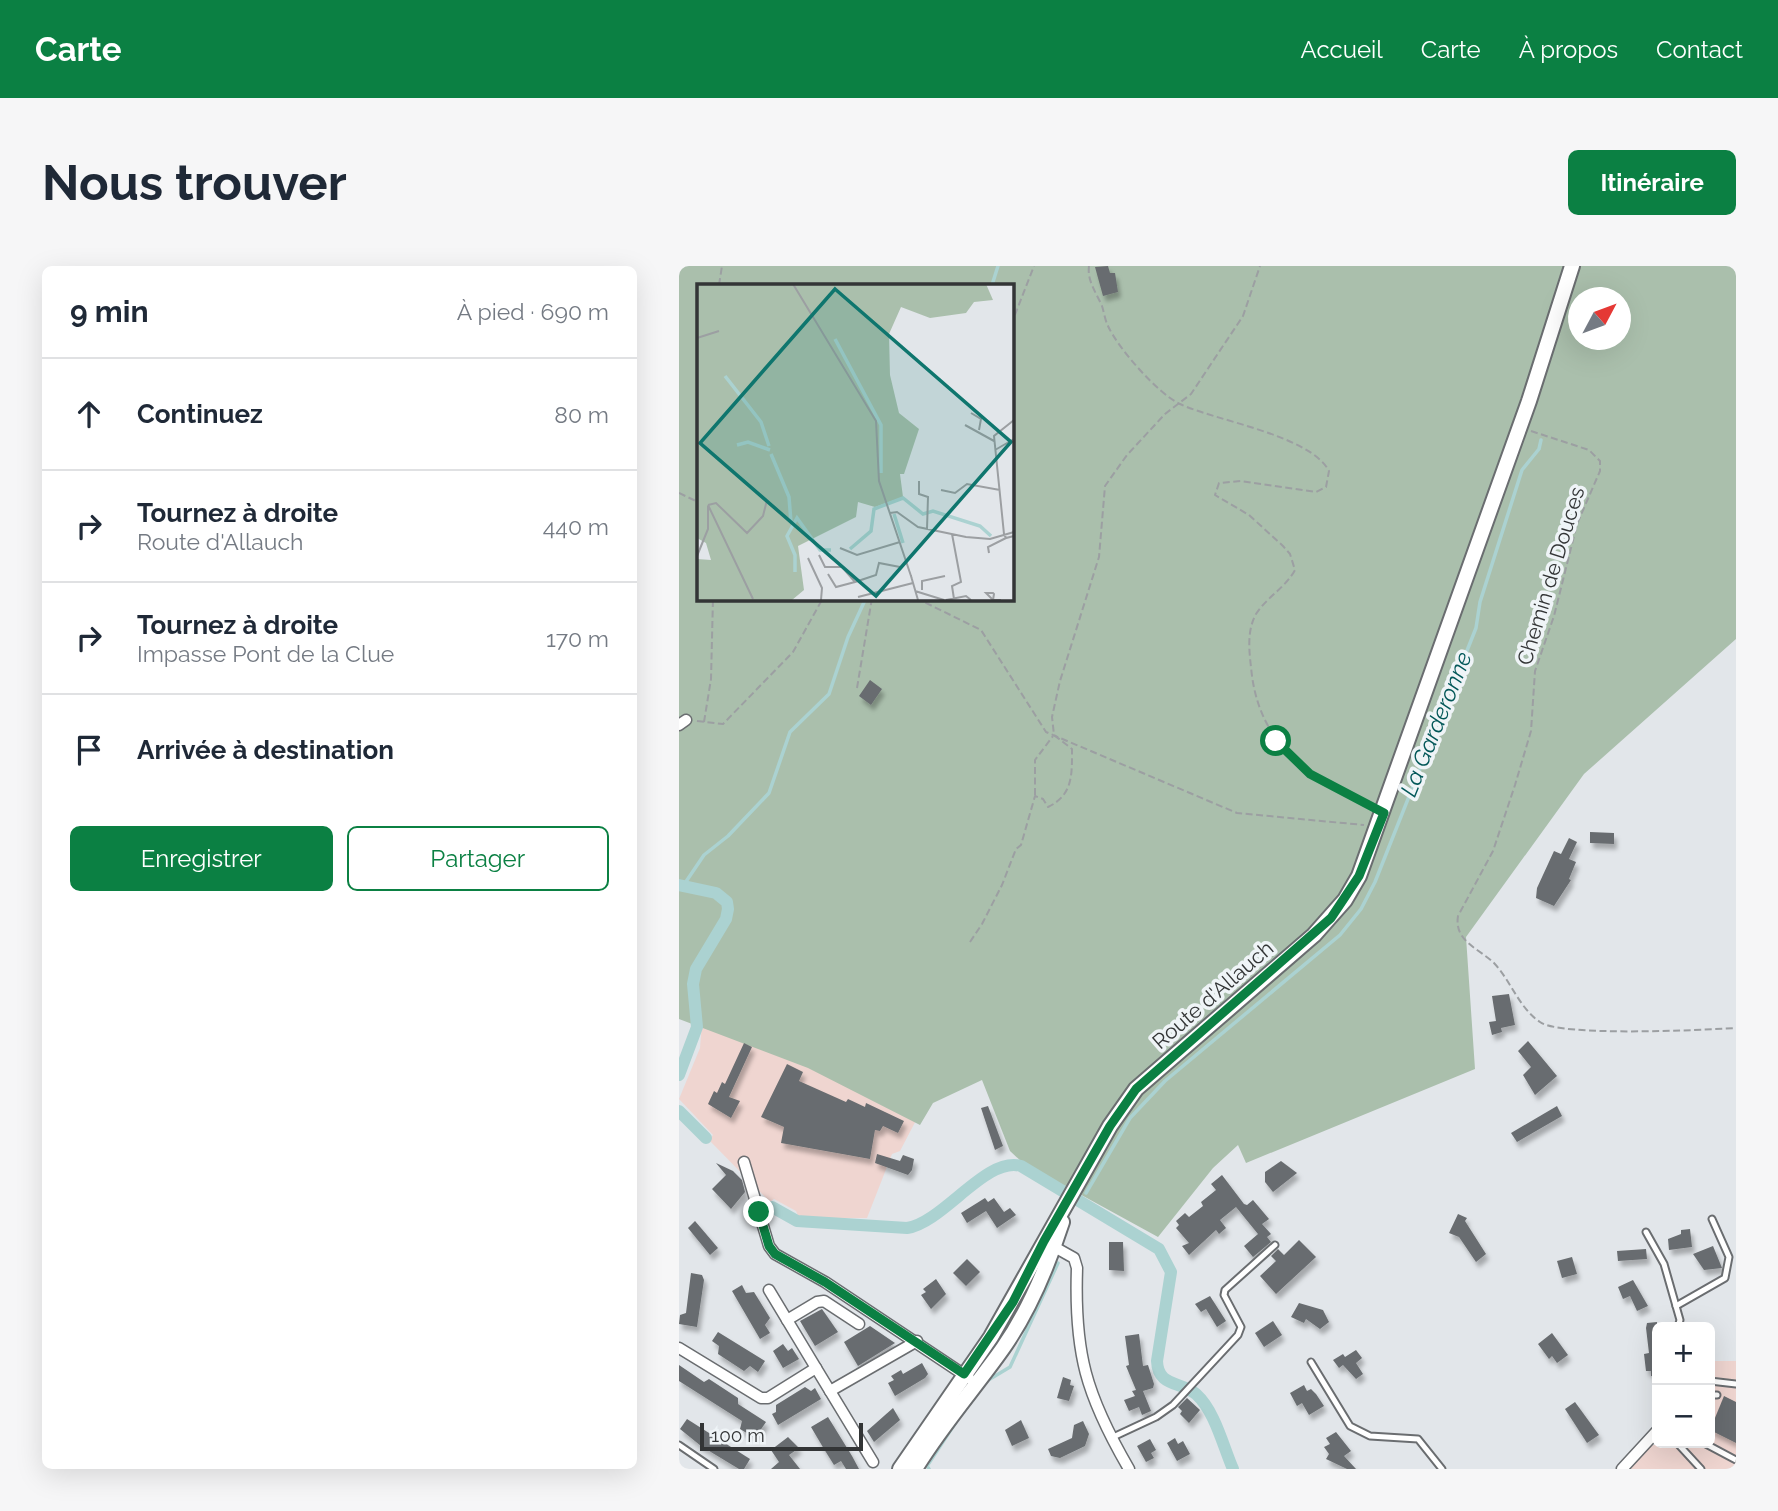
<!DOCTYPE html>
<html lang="fr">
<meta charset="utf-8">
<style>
:root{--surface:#fff;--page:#f6f6f7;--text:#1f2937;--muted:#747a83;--line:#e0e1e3;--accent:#0b8043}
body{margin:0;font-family:Raleway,sans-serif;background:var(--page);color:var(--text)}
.controls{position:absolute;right:21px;bottom:21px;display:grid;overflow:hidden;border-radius:10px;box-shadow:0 7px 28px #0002}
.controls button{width:63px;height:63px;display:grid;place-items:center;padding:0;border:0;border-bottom:2px solid var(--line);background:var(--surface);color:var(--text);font:35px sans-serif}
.compass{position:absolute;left:889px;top:21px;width:63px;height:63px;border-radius:50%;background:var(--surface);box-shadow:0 7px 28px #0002;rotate:49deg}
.scale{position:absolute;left:21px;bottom:18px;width:163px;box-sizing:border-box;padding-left:7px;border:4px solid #333536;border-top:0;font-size:19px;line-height:24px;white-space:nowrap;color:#333536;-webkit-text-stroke:5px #eff4f7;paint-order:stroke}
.stop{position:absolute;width:21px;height:21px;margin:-16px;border:5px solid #0b8043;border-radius:50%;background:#fff}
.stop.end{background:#0b8043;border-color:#fff;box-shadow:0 2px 7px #0008}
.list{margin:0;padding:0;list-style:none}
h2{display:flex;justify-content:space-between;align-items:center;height:91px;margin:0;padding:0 28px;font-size:30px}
h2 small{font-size:23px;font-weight:400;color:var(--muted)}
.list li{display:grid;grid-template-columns:46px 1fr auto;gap:21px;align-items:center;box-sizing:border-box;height:112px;padding:0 28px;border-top:2px solid var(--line)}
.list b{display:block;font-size:26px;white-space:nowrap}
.list p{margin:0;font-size:23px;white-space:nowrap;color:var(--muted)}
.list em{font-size:23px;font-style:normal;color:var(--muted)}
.actions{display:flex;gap:14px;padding:21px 28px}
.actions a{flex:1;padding:16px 0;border:2px solid var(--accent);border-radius:10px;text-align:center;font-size:24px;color:var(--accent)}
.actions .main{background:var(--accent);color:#fff}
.icon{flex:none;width:38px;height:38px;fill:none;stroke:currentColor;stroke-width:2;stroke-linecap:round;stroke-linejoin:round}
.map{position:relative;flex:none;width:1057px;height:1203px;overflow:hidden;border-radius:10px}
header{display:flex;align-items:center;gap:42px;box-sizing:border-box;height:98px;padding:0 35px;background:var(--accent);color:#fff}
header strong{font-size:33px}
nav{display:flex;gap:38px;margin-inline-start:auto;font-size:24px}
.intro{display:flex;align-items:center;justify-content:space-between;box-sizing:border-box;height:168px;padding:0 42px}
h1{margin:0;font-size:49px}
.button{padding:18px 32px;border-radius:10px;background:var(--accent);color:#fff;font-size:24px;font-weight:700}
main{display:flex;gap:42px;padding:0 42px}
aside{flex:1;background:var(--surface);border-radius:10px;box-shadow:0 7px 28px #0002}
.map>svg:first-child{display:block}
.education{fill:#efd5d0}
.green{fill:#aabfac;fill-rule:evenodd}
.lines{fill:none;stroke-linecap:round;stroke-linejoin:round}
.stream{stroke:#abd2d1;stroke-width:3.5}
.canal{stroke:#abd2d1;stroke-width:12}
.building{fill:#686c6f;filter:url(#shadow)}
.service-casing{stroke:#6a6d70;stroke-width:9}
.minor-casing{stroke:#6a6d70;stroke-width:13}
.secondary-casing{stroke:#6a6d70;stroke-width:18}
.path{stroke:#9c9fa2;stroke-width:2;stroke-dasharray:7 3.5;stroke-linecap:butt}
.service{stroke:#fff;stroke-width:5}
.minor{stroke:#fff;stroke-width:10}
.secondary{stroke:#fff;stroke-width:14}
.route{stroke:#0b8043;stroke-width:9}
.labels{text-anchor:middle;stroke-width:7;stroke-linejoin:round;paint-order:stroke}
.street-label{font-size:21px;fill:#333536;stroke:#eff4f7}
.water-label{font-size:23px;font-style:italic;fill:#025758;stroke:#eff4f7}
.inset-river{fill:none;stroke:#abd2d1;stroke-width:3.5}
.inset-road{fill:none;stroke:#9c9fa2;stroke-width:2}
.view{fill:#0f766e;fill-opacity:0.15;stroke:#0f766e;stroke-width:3.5}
.inset-edge{fill:none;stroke:#333536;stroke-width:3.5}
</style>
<header>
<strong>Carte</strong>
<nav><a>Accueil</a><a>Carte</a><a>À propos</a><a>Contact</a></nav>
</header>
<div class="intro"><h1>Nous trouver</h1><a class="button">Itinéraire</a></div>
<main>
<aside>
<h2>9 min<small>À pied · 690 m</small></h2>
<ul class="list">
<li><svg class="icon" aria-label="ahead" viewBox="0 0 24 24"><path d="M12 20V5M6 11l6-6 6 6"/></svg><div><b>Continuez</b></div><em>80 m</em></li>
<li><svg class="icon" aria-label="right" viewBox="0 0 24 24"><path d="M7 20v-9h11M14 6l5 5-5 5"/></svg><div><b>Tournez à droite</b><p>Route d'Allauch</p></div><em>440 m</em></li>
<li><svg class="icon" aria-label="right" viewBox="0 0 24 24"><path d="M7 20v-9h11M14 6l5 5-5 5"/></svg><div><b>Tournez à droite</b><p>Impasse Pont de la Clue</p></div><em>170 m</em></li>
<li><svg class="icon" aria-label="arrive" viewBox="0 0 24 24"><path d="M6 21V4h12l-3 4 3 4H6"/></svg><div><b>Arrivée à destination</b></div></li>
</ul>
<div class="actions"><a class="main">Enregistrer</a><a>Partager</a></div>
</aside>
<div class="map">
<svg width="1057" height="1203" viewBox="0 0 1057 1203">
<defs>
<filter id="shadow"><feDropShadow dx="3" dy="5.5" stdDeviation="2" flood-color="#0004"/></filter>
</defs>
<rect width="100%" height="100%" fill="#e2e6ea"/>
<g class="education">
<path d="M24,744l220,97 -23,44 -8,3 -25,64h-68l-3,-7 -22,-12 -4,3 -61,-62 4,-5 -34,-36 21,-51z"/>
<path d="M1035,1095h22v108h-110l24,-23 12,-3h48v-77z"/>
</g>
<path class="green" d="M0,0h1057v373l-152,135 -118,163 9,132 -229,94 -8,-18 -25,23 -55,69 -135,-74 -13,-12 -28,-71 -49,23 -13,22 -112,-57 -129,-49zM19,19h313v313h-313zM900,32h42v42h-42z"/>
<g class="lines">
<g class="stream">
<path d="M313,19l6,-19"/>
<path d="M4,620l21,-31 24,-19 41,-43 21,-61 39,-38 19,-57 18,-39"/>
<path d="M407,927l44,-75 35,-37 175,-146 21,-26 14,-27 101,-254 4,-26 42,-132 17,-21 2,-9"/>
<path d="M306,1116l25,-15 48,-104"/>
<path d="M250,1203l-2,-3 29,-44"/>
</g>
<g class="canal">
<path d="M0,619l37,8 11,9 1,7 -2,10 -30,50 -3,15 4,43 -18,48"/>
<path d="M0,845l27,27"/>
<path d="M93,941l25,14 110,7c37,-6 79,-72 114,-62l138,83 12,23 -14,89c1,26 23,20 39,33 19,17 27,52 37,75"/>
</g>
</g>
<g class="building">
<path d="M429,0l2,7h5l3,19 -15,4 -8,-29z"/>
<path d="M191,414l12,9 -11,16 -12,-9z"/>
<path d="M911,566l24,1v11l-24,-1z"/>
<path d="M890,572l8,4 -8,17 7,3 -7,17 2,1 -17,26 -18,-8 1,-10 17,-37 7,3z"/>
<path d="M830,728l6,31 -14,3 1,4 -10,3 -3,-13 7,-1 -4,-25z"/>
<path d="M849,775l29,35 -22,19 -12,-20 8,-8 -13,-16z"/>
<path d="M65,777l8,4 -23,50 11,4 -9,17 -23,-14 6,-13 3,2 5,-11 3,2z"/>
<path d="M108,798l16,8 -4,9 47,21 2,-3 17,8 1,-4 38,18 -6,12 -15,-7 -3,5 -5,-1 -5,29 -89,-16 3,-16 -23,-10z"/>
<path d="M309,840l15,40 -8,4 -14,-42z"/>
<path d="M878,840l5,10 -45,26 -6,-9z"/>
<path d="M198,888l23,7 3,-6 11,4 -2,11 -4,5 -33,-12z"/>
<path d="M602,895l16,12 -24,19 -8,-10v-10z"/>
<path d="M37,897l17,8 9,9 3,12 -14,17 -19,-20 14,-14z"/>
<path d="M543,909l22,29 3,1 6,-5 16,19 -7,5 9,10 -4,3 4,5 -18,15 -9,-11 14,-12 -22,-27 -16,13 6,8 -7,6 -3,-4 -27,25 -7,-9 7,-3 -13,-15 3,-3 -3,-4 9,-8 4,4 14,-11 -2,-4 15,-12 -5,-6z"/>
<path d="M306,932l3,4 6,-4 10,14 6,-4 6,7 -19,13 -11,-17 -19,12 -6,-10z"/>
<path d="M779,948l9,4 -2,3 21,33 -10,8 -17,-25 -10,-4z"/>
<path d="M16,955l23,27 -8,7 -22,-27z"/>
<path d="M1011,963l2,18 -23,3 -1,-11 13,-5v-4z"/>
<path d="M620,974l17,17 -40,37 -16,-18 16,-15 -5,-5 7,-7 6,6z"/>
<path d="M430,976h14l1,29 -15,-1z"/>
<path d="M1034,980l9,22 -18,2 -11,-16z"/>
<path d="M967,983l1,10 -29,2 -1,-10z"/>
<path d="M893,991l5,17 -15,4 -5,-17z"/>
<path d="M288,993l13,13 -14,14 -13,-13z"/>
<path d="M12,1007l11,2 2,5 -7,47 -18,-3 1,-9 6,-2z"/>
<path d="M257,1013l10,15 -15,15 -10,-14 5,-3 -3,-3z"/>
<path d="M954,1014l15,26 -11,5 -7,-15 -7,3 -5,-12z"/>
<path d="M63,1019l4,8 8,-1 16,26 -5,7 5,8 -10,6 -28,-48z"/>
<path d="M531,1030l16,25 -9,6 -11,-18 -5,3 -6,-8z"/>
<path d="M620,1037l24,7 6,12 -9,7 -14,-10 -2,4 -13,-6z"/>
<path d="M143,1043l16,23 -23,14 -15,-25z"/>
<path d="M594,1055l9,14 -18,12 -9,-14z"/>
<path d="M978,1056v54h-6v-5h-5l-2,-17 5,-1 -3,-25 1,-5z"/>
<path d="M191,1060l25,17 -37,23 -14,-24z"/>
<path d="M39,1066l47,29 -7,11 -8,-6 -6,5 -26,-17 1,-8 -7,-5z"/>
<path d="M873,1067l16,22 -11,8 -5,-7 -3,3 -11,-15z"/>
<path d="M460,1068l4,32 5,-1 6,19 -1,4 -10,3 8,20 -9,4 -3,-8 -10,4 -5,-11 11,-4 -3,-5 4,-1 -10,-24 3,-1 -4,-29z"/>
<path d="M104,1078l5,7 4,-3 7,11 -16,9 -10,-17z"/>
<path d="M677,1084l6,8 -6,5 7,11 -7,5 -13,-14 -4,3 -6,-8 10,-6 2,3z"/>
<path d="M243,1097l6,11 -3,4 -30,18 -7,-13 6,-3 -3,-4 10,-6 2,4z"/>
<path d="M0,1099l25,17 5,-3 29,19v6l28,18 -11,16 -15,-9 2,-8 -63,-40z"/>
<path d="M384,1111l8,3 -1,5 4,1 -5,15 -12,-3z"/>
<path d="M625,1119l3,6 4,-2 5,5 8,12 -15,9 -7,-12 -5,3 -7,-13z"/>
<path d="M126,1121l6,4 4,-3 6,11 -43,26 -6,-11 4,-2v-7z"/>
<path d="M1045,1130l12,6v41l-26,-13z"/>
<path d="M508,1132l13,12 -11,13 -9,-9 2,-3 -4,-4z"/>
<path d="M896,1136l24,33 -12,8 -22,-34z"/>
<path d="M214,1142l7,12 -26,22 -7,-11z"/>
<path d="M149,1151l24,39 7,13h-13l-5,-8 -7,4 -10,-16 -13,-22z"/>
<path d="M8,1153l63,40 -6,10h-5l-38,-23 -21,-17z"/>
<path d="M342,1154l8,18 -17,8 -7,-16z"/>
<path d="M404,1155l6,13 -4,12 -25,12 -9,-2 -3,-7 24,-11 2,-13z"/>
<path d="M657,1166l15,19 -7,5 12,13h-9l-21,-10 3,-5 -5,-7 6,-3 -4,-6z"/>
<path d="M109,1171l11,11 -10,7 11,14h-29l8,-7 -8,-12z"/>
<path d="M496,1172l3,6 5,-3 7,13 -13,7 -10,-18z"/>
<path d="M471,1173l6,11 -5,3 3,5 -8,4 -9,-16z"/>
</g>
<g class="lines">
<g class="service-casing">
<g id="service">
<path d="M967,966l18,32 16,56 -2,7"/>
<path d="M997,1040l49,-28 4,-21 -17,-38"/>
<path d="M632,1096l39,64 20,10 48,3 24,30"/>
<path d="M1031,1115l26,3"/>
<path d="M1031,1129h7"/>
<path d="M432,1172l45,-21 17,-12 65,-70 3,-8 -17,-32 1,-5 50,-45"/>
<path d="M1025,1177l32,17"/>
<path d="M999,1178l23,25"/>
<path d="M0,1179l35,24"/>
</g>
</g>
<g class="minor-casing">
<g id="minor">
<path d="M0,459l7,-5"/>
<path d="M65,896l25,84 6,8 50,28 144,96"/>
<path d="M370,978l25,14 3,10c-3,85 9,127 52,201"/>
<path d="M90,1024l47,78"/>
<path d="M108,1054l30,-18 7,-1 35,23"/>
<path d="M0,1082l82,50h7l48,-30 57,94"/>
<path d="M151,1125l87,-50"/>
<path d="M943,1203l35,-38"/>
</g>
</g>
<g class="secondary-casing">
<g id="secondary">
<path d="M221,1203l91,-132 119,-211 26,-37 178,-154 31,-35 14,-24 170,-475 43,-135"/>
<path d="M236,1203c26,-43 59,-80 88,-121 26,-37 45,-83 59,-126"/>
</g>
</g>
<g class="path">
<path d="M410,0c-2,15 7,26 13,40 2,6 3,14 6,20 10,22 50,68 72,78 36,17 130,31 149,67l-3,16 -10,5 -75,-11 -22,2 -4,12 34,20 34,31 7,8 5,16c-10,18 -28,27 -39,44 -9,16 -7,36 -5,53 7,78 55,106 119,139"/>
<path d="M40,19l3,-19"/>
<path d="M332,59l23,-59"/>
<path d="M852,165l58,19 11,11v10l-23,53 -23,92 -19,55 -4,60 -16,54 -22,66 -35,65c-4,25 20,32 36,47 17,18 25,45 46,59 21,15 163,8 196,6"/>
<path d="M0,227l19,9"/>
<path d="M237,332l65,32 65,102 191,81 127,12"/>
<path d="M178,422l15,-90"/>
<path d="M18,455l26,3 70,-72 30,-54"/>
<path d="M25,456l7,-43 2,-81"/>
<path d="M356,529v-35l18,-24"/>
<path d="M291,676l12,-18 20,-39 14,-36 5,-4 14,-49 8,3 5,8c25,-12 24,-32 24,-58l-18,-14 -2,-18 8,-36 39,-124 6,-71 22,-31 38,-41 26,-20 52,-78 17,-50"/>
</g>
<use href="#service" class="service"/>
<use href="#minor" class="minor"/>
<use href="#secondary" class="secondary"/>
</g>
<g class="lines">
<path class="route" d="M80,946l10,34 6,8 50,28 139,92 49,-72 31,-61 66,-115 26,-37 195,-171 28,-42 25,-63 -74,-39 -34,-33"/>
</g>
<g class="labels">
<g class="street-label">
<text transform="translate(872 310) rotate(-73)" y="7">Chemin de Douces</text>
<text transform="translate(534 729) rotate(-41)" y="7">Route d'Allauch</text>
</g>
<g class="water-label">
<text transform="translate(757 458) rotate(-68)" y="8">La Garderonne</text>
</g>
</g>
<g transform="translate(18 18)">
<rect width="317" height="317" fill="#e2e6ea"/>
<path d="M0,0h289l7,16 -19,2 -8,11 -36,5 -29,-11 -12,27 1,41 9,38 20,16 -15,45h-4l3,23 -28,10 -17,-5 -2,15 -58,29 6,44 -12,10h-95v-41l14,1 -5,-17 -9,-5z" fill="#aabfac"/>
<path class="inset-river" d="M138,55l46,86v48M28,92l36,46 8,24M40,161l11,-3 22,8M74,170l18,43 2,25M197,230l9,29M153,265l21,-18 3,-22 29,-11 20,16 10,-3 47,15 11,10M98,288v-17l-8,-19 10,-18 23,32h11"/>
<path class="inset-road" d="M96,0l83,137 3,60 33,98M0,54l22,-7M274,129l10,6 -2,11M317,136l-20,16 10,98 2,4 8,-2M268,141l29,16M298,166l19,-11M222,197v13l9,3 -1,32M244,206l14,3 12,-9 33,6M11,221l45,94M11,221l8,-2 31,30 16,-17 4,-16M193,229l7,-1 21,15 48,10 24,2 24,-7M255,250l9,48 -9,4 2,13M143,264l17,7 43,-13M292,269l-1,-6 18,-9M122,271l6,12h17l13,15 21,-7 3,-12 21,4M0,272l11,-27v-23M111,274l14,30 -1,12M131,290l8,13 19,-5M214,292l7,24M225,306v-9l23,-5M218,307l29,9M161,313l55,-14M249,316l20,-4 5,4M296,316l1,-6 -1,-1h-7l7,7h8"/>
<path class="view" d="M138,5l176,153 -135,154 -176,-153z"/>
<rect width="317" height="317" class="inset-edge"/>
</g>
</svg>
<div class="controls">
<button>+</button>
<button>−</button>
</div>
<svg class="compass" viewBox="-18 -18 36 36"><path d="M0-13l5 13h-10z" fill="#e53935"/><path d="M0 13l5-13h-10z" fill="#747a83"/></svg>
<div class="scale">100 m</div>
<div class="stop" style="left:597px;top:475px"></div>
<div class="stop end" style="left:80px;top:946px"></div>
</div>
</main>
